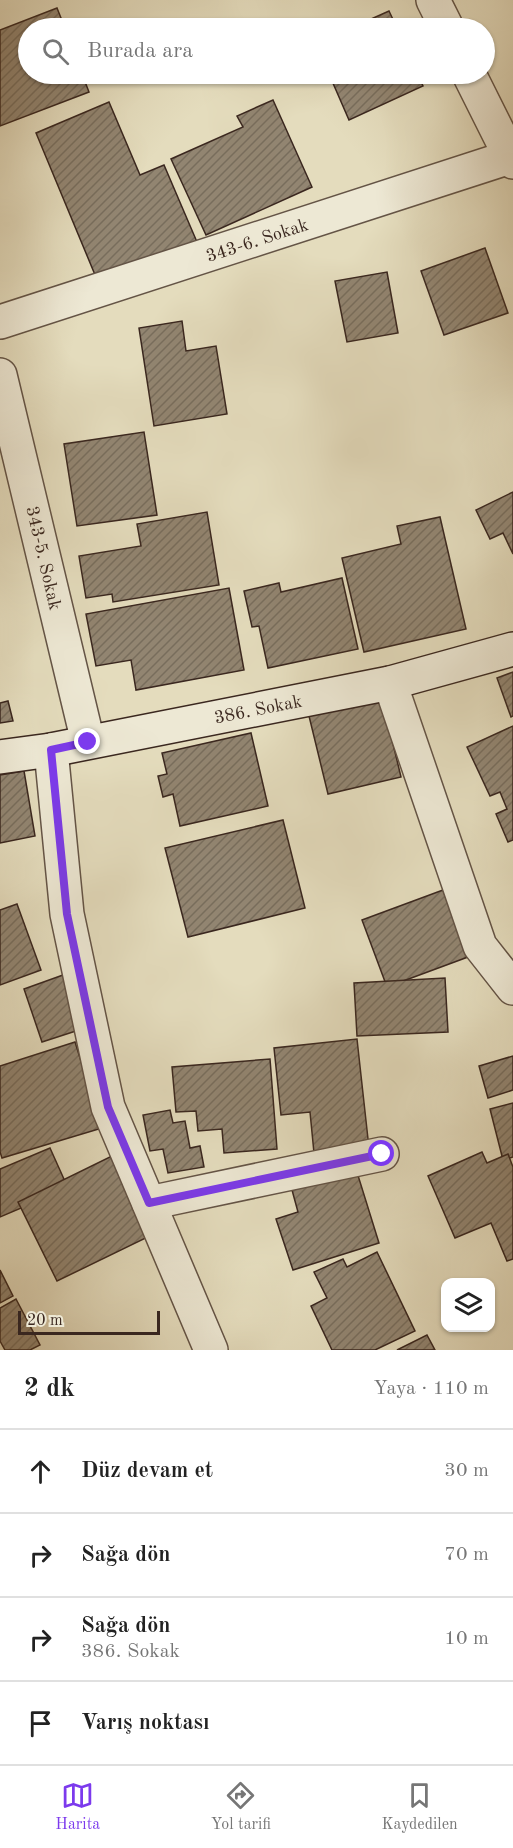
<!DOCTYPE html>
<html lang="tr">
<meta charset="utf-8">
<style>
:root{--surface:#fff;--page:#f6f6f6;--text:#222;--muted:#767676;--line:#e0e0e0;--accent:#7c3aed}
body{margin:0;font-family:"Old Standard TT",serif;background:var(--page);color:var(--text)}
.controls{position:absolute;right:18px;bottom:18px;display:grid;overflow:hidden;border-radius:12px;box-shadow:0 2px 4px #0004}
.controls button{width:54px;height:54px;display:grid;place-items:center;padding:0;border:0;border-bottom:2px solid var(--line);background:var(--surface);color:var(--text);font:30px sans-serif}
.scale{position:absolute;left:18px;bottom:15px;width:142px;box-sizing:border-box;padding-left:6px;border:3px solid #3a271f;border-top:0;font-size:16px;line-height:21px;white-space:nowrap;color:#3a271f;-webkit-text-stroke:4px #ede8d4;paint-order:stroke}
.stop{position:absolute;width:18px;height:18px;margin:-14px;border:4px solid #7c3aed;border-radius:50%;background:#fff}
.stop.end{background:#7c3aed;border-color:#fff;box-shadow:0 2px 6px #0008}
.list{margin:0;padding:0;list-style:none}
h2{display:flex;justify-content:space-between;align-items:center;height:78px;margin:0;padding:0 24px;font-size:26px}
h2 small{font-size:20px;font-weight:400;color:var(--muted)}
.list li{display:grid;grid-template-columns:39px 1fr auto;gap:18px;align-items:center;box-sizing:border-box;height:84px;padding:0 24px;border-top:2px solid var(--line)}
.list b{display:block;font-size:22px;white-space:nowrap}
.list p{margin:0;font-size:20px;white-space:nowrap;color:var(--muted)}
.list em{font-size:20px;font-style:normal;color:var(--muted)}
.icon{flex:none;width:33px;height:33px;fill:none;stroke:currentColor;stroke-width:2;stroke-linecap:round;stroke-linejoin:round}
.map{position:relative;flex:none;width:513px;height:1350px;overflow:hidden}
.search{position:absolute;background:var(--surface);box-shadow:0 2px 4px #0004;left:18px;right:18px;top:18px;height:66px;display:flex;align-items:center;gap:15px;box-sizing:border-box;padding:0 21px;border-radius:33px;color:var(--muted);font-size:22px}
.sheet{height:414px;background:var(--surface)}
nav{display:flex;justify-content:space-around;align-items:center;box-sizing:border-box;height:84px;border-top:2px solid var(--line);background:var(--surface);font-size:16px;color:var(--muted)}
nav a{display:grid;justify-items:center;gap:3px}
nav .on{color:var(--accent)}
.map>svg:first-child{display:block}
.building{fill:url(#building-hatch);stroke:#3a271f;stroke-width:1.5}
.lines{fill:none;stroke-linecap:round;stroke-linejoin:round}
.street-casing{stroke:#645446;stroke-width:36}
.secondary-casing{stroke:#3a271f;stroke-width:36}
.street{stroke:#ede8d4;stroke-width:33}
.secondary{stroke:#ede8d4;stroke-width:33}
.route{stroke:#7c3aed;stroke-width:8}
.labels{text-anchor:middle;stroke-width:4.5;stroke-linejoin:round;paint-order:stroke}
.street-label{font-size:18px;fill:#3a271f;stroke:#ede8d4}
</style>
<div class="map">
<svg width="513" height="1350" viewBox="0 0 513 1350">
<defs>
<pattern id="building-hatch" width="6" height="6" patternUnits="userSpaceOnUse" patternTransform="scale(1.5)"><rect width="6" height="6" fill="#928571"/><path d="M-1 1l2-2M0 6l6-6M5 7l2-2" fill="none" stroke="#786d5c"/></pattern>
</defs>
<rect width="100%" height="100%" fill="#e4dcbd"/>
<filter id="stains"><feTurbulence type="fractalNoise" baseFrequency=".00333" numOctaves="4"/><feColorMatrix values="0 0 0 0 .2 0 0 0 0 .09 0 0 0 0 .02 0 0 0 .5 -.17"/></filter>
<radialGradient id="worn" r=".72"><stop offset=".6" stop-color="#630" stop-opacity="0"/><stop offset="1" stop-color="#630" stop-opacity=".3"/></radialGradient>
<g class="building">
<path d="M57,8l8,20h-37v46h54l7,18 -89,34v-96z"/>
<path d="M389,11l8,17h-46z"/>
<path d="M329,74h88l6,12 -74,34z"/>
<path d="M273,100l39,87 -106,48 -35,-76 72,-32 -6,-11z"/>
<path d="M109,102l31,73 24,-10 33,77 -99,40 -62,-149z"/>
<path d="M485,248l23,65 -64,22 -23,-64z"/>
<path d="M387,272l11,61 -51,9 -12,-61z"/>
<path d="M182,321l4,30 30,-5 11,68 -73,12 -15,-98z"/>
<path d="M144,432l13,83 -80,11 -13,-82z"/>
<path d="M513,492v62l-10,-21 -13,6 -14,-29z"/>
<path d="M207,512l12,73 -106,17 -1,-8 -26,4 -7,-42 62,-10 -4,-22z"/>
<path d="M440,517l26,112 -102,23 -22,-94 59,-14 -4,-18z"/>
<path d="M342,578l16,71 -90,19 -9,-42 -7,1 -8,-36 35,-8 2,9z"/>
<path d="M229,588l15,82 -108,20 -5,-30 -35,6 -10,-52z"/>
<path d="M513,672v44l-2,1 -14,-39z"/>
<path d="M382,698l19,79 -73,17 -19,-78z"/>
<path d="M8,701l5,20 -13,2v-20z"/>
<path d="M513,726v114l-5,2 -12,-28 11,-5 -7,-17 -10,4 -23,-49z"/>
<path d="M251,733l17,73 -88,20 -7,-32 -10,3 -5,-21 9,-2 -5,-21z"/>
<path d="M24,771l11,65 -35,7v-68z"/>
<path d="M283,820l22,88 -117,29 -23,-89z"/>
<path d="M443,890l25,67 -81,30 -25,-67z"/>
<path d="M17,904l24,66 -41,15v-75z"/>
<path d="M63,975l19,54 -40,13 -18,-53z"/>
<path d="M445,978l3,54 -91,4 -3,-53z"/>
<path d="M357,1039l12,109 -55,5 -4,-41 -29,3 -7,-67z"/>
<path d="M75,1042l27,86 -100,30 -2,-6v-86z"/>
<path d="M513,1056v34l-25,8 -9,-32z"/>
<path d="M270,1059l7,90 -53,4 -2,-24 -24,2 -2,-20 -20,1 -4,-45z"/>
<path d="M513,1103v54l-10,3 -13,-51z"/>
<path d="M170,1110l3,13 12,-2 5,27 10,-2 4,21 -36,6 -5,-24 -13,2 -7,-36z"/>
<path d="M50,1148l18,40 -68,29v-48z"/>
<path d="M482,1152l5,11 21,-9 5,13v92l-6,2 -16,-38 -36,15 -27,-62z"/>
<path d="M116,1154l38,80 -97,47 -39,-79z"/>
<path d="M356,1169l23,74 -86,27 -17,-51 22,-7 -6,-22z"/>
<path d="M377,1252l38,79 -40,19h-43l-21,-44 16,-8 -13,-26 29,-13 4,8z"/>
<path d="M0,1270l13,26 -13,7z"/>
<path d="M16,1299l24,46 -10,5h-25l-5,-9v-33z"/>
<path d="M427,1335l8,15h-38z"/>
</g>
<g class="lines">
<g class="street-casing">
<g id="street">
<path d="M433,0l14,28"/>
<path d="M469,74l44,88"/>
<path d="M0,322l513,-166"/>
<path d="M0,375l88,367"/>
<path d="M390,683l90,263 33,42"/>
<path d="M51,750l16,164 41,193 103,243"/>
<path d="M149,1203l233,-49"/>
</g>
</g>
<g class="secondary-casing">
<path id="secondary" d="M0,757l51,-7 339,-67 123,-34"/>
</g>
<use href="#street" class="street"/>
<use href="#secondary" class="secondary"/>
</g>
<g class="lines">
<path class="route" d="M88,742l-37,8 16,164 41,193 41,96 233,-49"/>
</g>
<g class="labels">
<g class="street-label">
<text transform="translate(257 240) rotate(-18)" y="6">343-6. Sokak</text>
<text transform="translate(44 558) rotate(77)" y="6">343-5. Sokak</text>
<text transform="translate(258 709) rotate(-11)" y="6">386. Sokak</text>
</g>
</g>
<rect width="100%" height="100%" filter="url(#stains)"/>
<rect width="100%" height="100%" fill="url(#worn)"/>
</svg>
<div class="controls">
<button><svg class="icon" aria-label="layers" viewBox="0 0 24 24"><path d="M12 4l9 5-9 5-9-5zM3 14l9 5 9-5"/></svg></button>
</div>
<div class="scale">20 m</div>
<div class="stop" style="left:382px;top:1154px"></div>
<div class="stop end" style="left:88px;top:742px"></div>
<div class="search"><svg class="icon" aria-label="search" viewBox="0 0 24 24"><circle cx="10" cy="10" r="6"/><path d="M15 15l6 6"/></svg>Burada ara</div>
</div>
<section class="sheet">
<h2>2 dk<small>Yaya · 110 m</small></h2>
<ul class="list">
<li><svg class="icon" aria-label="ahead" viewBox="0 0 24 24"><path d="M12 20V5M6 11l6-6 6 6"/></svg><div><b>Düz devam et</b></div><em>30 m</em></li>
<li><svg class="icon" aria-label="right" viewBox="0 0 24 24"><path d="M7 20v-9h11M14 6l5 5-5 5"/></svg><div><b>Sağa dön</b></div><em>70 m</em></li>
<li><svg class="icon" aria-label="right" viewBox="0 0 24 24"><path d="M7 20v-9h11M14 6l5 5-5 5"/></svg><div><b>Sağa dön</b><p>386. Sokak</p></div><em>10 m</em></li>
<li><svg class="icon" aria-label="arrive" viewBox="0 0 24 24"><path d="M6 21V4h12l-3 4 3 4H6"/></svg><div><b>Varış noktası</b></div></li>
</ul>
</section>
<nav>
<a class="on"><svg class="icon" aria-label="map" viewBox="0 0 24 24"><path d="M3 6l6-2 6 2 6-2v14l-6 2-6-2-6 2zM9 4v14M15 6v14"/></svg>Harita</a>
<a><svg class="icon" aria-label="directions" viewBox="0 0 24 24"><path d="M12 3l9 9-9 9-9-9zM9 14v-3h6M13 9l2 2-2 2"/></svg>Yol tarifi</a>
<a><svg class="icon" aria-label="saved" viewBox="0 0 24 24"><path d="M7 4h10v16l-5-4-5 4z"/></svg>Kaydedilen</a>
</nav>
